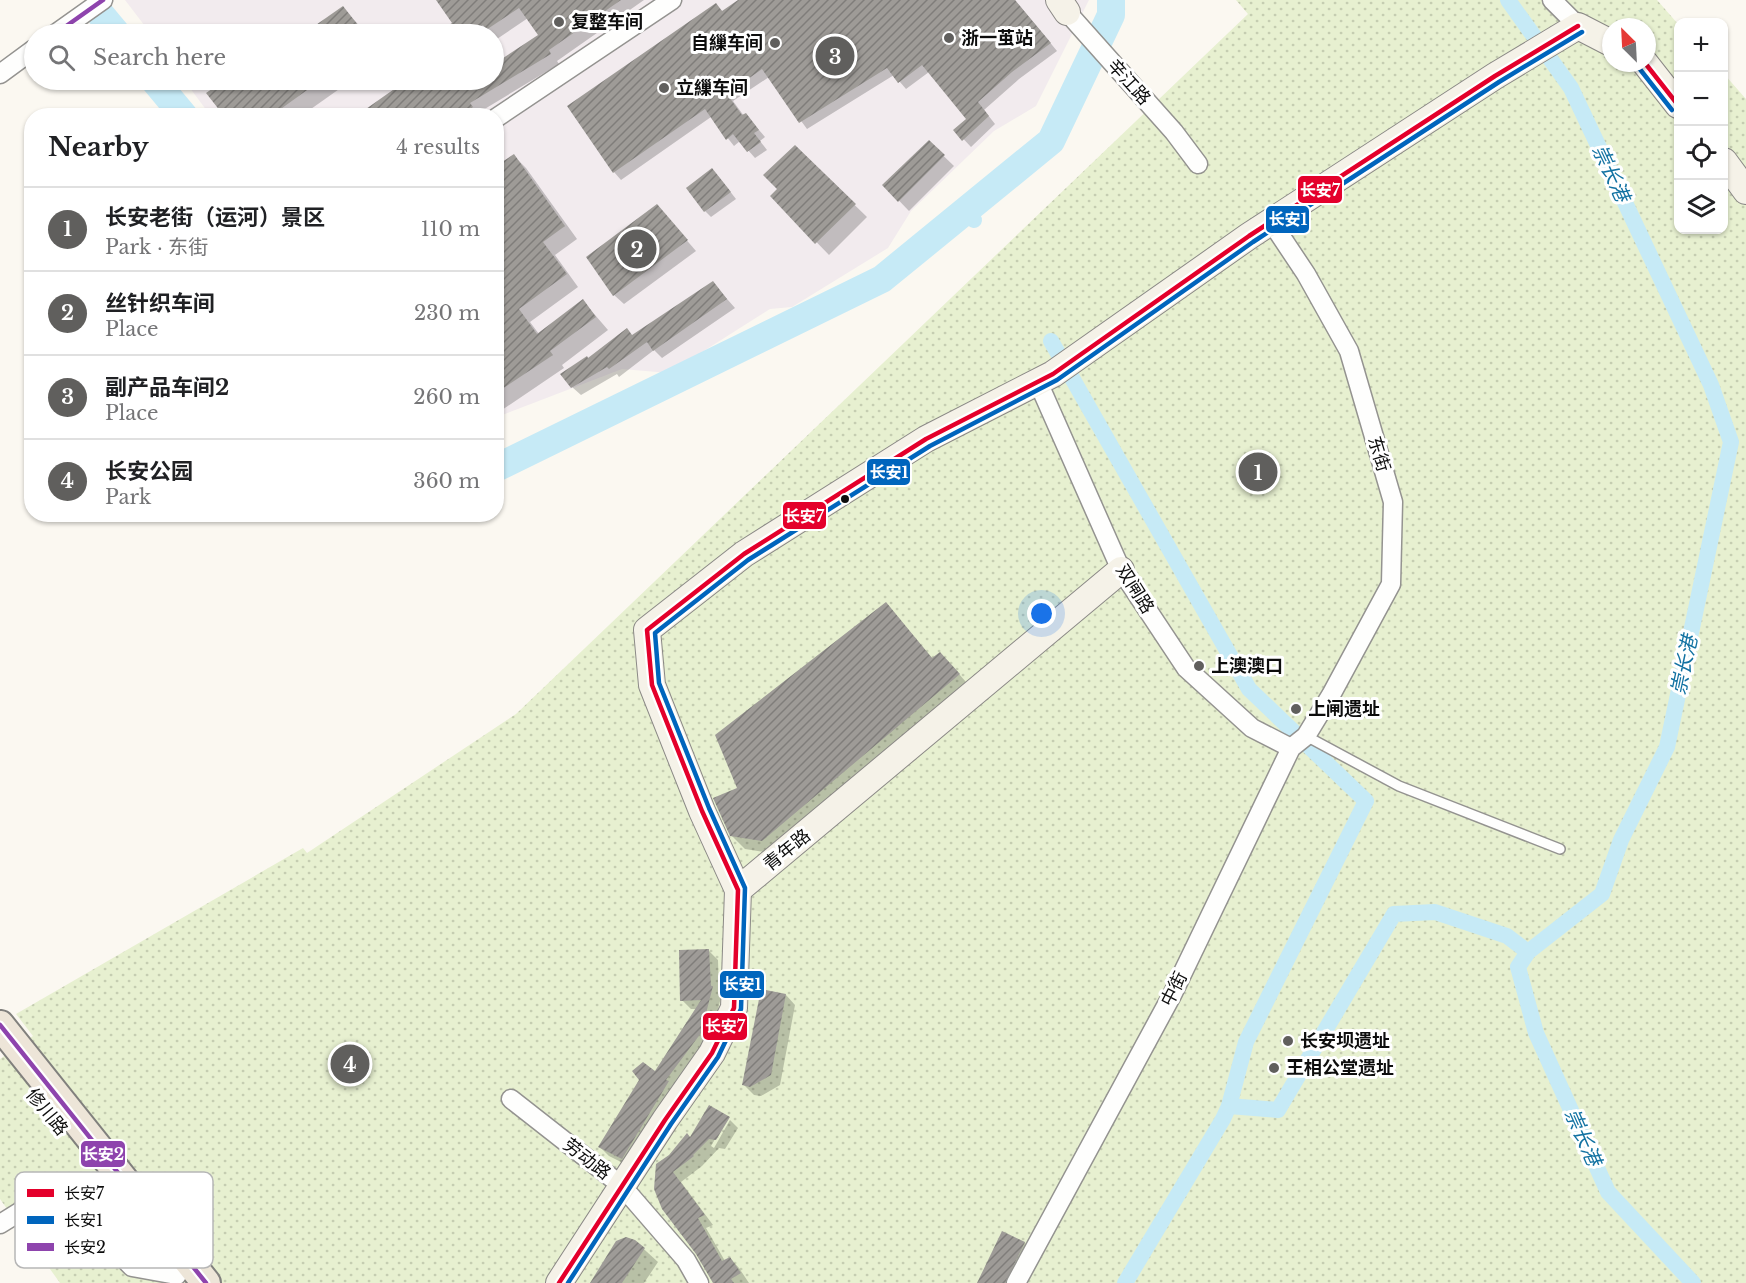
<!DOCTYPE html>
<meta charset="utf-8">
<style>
:root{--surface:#fff;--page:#f6f6f6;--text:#202124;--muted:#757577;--line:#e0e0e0;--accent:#605f5d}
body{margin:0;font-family:"Libre Baskerville","Noto Sans SC",serif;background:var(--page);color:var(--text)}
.controls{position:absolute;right:18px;top:18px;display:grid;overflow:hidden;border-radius:12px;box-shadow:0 2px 4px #0004}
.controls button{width:54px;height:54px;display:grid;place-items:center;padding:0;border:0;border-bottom:2px solid var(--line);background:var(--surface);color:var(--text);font:30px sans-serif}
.compass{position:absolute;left:1602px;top:18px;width:54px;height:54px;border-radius:50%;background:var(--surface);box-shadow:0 2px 4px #0004;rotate:336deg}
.you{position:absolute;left:1042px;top:614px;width:21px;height:21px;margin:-15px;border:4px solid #fff;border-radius:50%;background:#1a73e8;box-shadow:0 0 0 9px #1a73e833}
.badge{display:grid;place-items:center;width:39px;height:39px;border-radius:50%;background:var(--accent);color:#fff;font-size:20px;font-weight:700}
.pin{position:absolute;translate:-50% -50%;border:3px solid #fff;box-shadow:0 2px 6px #0006}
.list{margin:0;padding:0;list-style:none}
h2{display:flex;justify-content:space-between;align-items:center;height:78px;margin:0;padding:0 24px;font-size:26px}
h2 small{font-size:20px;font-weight:400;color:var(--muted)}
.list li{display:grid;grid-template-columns:39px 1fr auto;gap:18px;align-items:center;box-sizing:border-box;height:84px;padding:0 24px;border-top:2px solid var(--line)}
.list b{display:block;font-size:22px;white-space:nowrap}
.list p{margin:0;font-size:20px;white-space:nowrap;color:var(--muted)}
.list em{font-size:20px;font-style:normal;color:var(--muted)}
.icon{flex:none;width:33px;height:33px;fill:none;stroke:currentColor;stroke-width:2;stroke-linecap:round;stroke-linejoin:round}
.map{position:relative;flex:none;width:1746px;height:1283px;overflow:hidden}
.search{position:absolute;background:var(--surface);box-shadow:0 2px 4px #0004;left:24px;top:24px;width:480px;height:66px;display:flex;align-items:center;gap:15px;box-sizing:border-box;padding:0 21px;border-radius:33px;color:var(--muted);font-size:22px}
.panel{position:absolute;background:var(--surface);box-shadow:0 2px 4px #0004;left:24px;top:108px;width:480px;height:414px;border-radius:24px}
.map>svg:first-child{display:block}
.industrial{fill:#f2ebee}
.grass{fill:url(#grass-dots);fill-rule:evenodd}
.shadow{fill:#0003}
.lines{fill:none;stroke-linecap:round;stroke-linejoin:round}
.canal{stroke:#c6eaf6;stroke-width:16}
.river{stroke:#c6eaf6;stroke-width:28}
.building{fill:url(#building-hatch)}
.lane-casing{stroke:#949390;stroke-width:12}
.street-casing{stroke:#949390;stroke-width:21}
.secondary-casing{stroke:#8b8986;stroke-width:28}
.primary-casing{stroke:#81807d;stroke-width:32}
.lane{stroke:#fefefd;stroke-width:9}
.street{stroke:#fefefd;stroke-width:18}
.secondary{stroke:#f5f2e8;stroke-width:26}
.primary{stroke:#ede5d8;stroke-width:28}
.bus-1-casing{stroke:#fff;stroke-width:9}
.bus-2-casing{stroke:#fff;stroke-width:9}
.bus-3-casing{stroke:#fff;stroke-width:9}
.bus-1{stroke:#e4002b;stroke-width:4.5}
.bus-2{stroke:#0065bd;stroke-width:4.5}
.bus-3{stroke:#8e44ad;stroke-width:4.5}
.poi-dot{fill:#605f5d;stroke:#fff;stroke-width:2}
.bus-dot{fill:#0d0d0d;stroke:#fff;stroke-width:2}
.labels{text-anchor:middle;stroke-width:6;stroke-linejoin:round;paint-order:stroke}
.poi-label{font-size:18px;font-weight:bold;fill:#0d0d0d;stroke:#fff;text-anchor:start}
.street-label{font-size:18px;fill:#0d0d0d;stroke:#fff}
.water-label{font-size:20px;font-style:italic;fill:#1272a2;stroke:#fff}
.key{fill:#fff;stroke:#b6b6b6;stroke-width:1.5}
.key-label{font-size:16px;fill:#0d0d0d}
.line-badge{stroke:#fff;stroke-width:2}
.badge-label{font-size:16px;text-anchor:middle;font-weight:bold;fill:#fff}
</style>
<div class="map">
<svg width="1746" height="1283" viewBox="0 0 1746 1283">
<defs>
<pattern id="grass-dots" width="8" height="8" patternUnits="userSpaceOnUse" patternTransform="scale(1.5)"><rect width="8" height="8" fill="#e7f0d0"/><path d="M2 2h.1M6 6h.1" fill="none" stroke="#c5cdb1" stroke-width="1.8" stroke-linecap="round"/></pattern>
<pattern id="building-hatch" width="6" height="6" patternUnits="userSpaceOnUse" patternTransform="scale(1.5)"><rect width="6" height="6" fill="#9e9b97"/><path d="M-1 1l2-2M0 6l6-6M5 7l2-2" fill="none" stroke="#7f7d7a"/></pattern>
</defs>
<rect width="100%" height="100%" fill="#fbf8f1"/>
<path class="industrial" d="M125,0h964l-53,106 -42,25 -83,80 -23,37 -96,59 -22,2 -101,64 -47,-4 -125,48 -1,-301 -286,-1 -26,-35h310v-46h-343z"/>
<path class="grass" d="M1236,0h421l21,24v206h46v-156l22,25v1184h-1686l-60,-84v-140l33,-23 -17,-22 287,-166 4,5 209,-139 732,-700zM1611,27h36v36h-36z"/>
<g class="shadow">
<path d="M438,0h206l-87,61 2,3 -81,49 2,3h-121l51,-36h84v-33l8,13 38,-24 -12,-18 -34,23v-7h-51l-1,-2 12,-8z"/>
<path d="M741,0h274l42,51 -38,28 -35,31 11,14 -24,23 -16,-17 13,-11 -39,-47 -23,17 -12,-14 -87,54 -38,-52 -36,24 11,15 2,-1 19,22 -5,4 7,9 -12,8 -15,-17 -6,5 -23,-29 -90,63 -7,-8 -45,-66 147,-101 7,7z"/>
<path d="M343,8l24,26h-62z"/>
<path d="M241,80h111l-51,36h-75l4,-29z"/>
<path d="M929,142l25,24 -45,45 -25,-26z"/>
<path d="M795,147l72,70 -38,38 -57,-59 7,-7z"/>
<path d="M514,156l12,12 51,71 -22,16 23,32 -48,35 9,12 44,-33 25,29 -46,35 2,3 -68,46v-246z"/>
<path d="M718,176l18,23 -25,18 -6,-6z"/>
<path d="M657,206l39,45 -72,53 -10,-9z"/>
<path d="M713,283l22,25 -73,50 -8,-8 -35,27 -2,-3 -36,21 -9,-8 16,-28 45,-23z"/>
<path d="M886,604l47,55 20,8 19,22 -196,165 -31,-5 -14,-14z"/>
<path d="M709,951l9,9 1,34 2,3 -11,45 -79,125 -22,-11 -9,-9 56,-74 41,-64h-6l-9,-9z"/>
<path d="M786,995l9,10 -15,80 -19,11 -7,-1 -10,-10z"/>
<path d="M709,1107l20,12h-2l-16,27 3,2 16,-28 8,8 -13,21 -6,-1 -17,18 -21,16 32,43 -7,3 19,33 5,-3 9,10 10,15h-34l-60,-95 36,-49z"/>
<path d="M1003,1233l22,10 9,10 -16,30h-39z"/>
<path d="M635,1241l23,21 -14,21h-52z"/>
</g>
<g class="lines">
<g class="canal">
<path d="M1508,0l63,88 140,297 20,57 -64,305 -46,93 -19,54 -74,58 -10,15 18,66 72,159 85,91"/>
<path d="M966,210l8,10"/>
<path d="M1051,341l198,348 117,112 -120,241 -17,64 -6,13 -98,164"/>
<path d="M1229,1106l49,4 116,-196 41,-2 72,24 21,16"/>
</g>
<g class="river">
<path d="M102,16l15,18"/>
<path d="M154,80l30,36"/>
<path d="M496,468l386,-189 169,-138 60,-126v-15"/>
</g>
</g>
<g class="building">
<path d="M436,0h185l-72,50 2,4 -81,49 3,4 -12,9h-105l51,-36h87v-16l44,-29 -19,-27 -33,22 -3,-5 -16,9h-32l17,-11z"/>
<path d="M738,0h277l36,43 -39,29 -34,30 11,14 -27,25 -9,-11 13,-11 -44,-54 -24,18 -11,-15 -88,55 -37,-54 -35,25 15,21 4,-2 13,17 -5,3 7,9 -14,10 -14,-18 -7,6 -21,-31 -92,64 -46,-67 149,-103 6,8z"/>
<path d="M343,6l22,28h-62z"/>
<path d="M225,80l5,6 8,-6h83l-50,36h-47l-18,-23z"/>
<path d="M929,140l16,15 -47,47 -16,-17z"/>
<path d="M795,145l61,59 -41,40 -45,-48 7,-7 -14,-14z"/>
<path d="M514,154l51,72 -22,16 24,32 -48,35 18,25 46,-35 13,18 -46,34 3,4 -57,38v-227z"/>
<path d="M712,168l19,24 -27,20 -18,-24z"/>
<path d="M657,204l31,36 -75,56 -27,-39z"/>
<path d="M713,281l14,18 -74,52 -6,-9 -38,27 -2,-2 -36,21 -11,-14 27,-18 1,2 39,-30 5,7z"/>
<path d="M886,602l46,56 8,-6 20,22 -198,167 -32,-5 -17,-38 24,-10 -22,-53z"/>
<path d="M709,949l2,37h2l-12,47 -35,47 3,1 -47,78 -24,-12 41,-67 -7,-9 11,-9 12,9 46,-71 -21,1 -1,-51z"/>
<path d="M761,989l25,5 -15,81 -21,12 -8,-2z"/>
<path d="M709,1105l21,12 -14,23 -7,-1 -16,16 1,1 -21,16 32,43 -7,3 24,43 8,-4 11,16 -10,6 3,4h-21l-17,-29 -34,-45 -8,-20 2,-25 13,-9 18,-22 3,4z"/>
<path d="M1002,1231l23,11 -20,41h-28z"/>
<path d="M626,1237l9,3 10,8 -23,35h-32l26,-42z"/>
</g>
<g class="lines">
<g class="lane-casing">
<path id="lane" d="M1306,736l93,50 161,63"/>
</g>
<g class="street-casing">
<g id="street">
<path d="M1552,0l26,26"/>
<path d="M1067,12l107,120 24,32"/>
<path d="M55,34l48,-34"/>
<path d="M0,74l34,-25"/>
<path d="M496,118l176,-118"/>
<path d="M1038,382l83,188 65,98 66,60 39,20"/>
<path d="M511,1099l111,87 64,74 13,23"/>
<path d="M0,1224l34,-21 29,-7 69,71 45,8"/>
<path d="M1016,1283l156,-288 119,-247 15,-12 25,-41 60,-111 2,-82 -44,-151 -43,-77 -34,-51"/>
</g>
</g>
<g class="secondary-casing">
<g id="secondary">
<path d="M1059,0l8,12"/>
<path d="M1645,63l33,42"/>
<path d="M1724,161l22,30"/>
<path d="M738,890l383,-320"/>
<path d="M559,1283l106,-163 47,-67 22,-45 4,-118 -36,-79 -50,-126 -5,-55 97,-76 182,-115 127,-65 196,-138 246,-160 83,-50 33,17"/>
</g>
</g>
<g class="primary-casing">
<path id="primary" d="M0,1025l206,258"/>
</g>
<use href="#lane" class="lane"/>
<use href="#street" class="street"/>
<use href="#secondary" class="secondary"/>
<use href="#primary" class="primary"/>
<g class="bus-1-casing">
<g id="bus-1">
<path d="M1645,63l33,42"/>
<path d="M559,1283l106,-163 47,-67 22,-45 4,-118 -36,-79 -50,-126 -5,-55 97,-76 182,-115 127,-65 196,-138 246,-160 83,-50"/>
</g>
</g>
<g class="bus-2-casing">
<g id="bus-2">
<path d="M1639,68l33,42"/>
<path d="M568,1283l103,-159 47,-67 23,-48 4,-121 -36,-80 -50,-125 -4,-50 93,-73 182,-114 127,-66 196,-138 246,-160 83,-50"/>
</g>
</g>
<g class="bus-3-casing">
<g id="bus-3">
<path d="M55,34l48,-34"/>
<path d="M0,1025l206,258"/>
</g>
</g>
<use href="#bus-1" class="bus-1"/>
<use href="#bus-2" class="bus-2"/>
<use href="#bus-3" class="bus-3"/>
</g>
<g class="poi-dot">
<circle cx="559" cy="22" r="6"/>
<circle cx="949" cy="38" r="6"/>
<circle cx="775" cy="43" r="6"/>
<circle cx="664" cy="88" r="6"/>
<circle cx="1199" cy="666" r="6"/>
<circle cx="1296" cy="709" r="6"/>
<circle cx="1288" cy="1041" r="6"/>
<circle cx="1274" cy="1068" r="6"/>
</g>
<circle class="bus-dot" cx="845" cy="499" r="5"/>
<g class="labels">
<g class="poi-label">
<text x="571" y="28">复整车间</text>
<text x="961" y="44">浙一茧站</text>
<text x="763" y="49" text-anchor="end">自繅车间</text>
<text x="676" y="94">立繅车间</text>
<text x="1211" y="672">上澳澳口</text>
<text x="1308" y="715">上闸遗址</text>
<text x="1300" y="1047">长安坝遗址</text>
<text x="1286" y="1074">王相公堂遗址</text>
</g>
<g class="street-label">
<text transform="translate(1129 82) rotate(48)" y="6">辛江路</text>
<text transform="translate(1379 454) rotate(73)" y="6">东街</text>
<text transform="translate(1135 589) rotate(58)" y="6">双闸路</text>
<text transform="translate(787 850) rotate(-39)" y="6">青年路</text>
<text transform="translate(1174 989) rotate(-63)" y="6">中街</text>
<text transform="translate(47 1112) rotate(51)" y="6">修川路</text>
<text transform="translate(587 1159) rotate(38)" y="6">劳动路</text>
</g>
<g class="water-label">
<text transform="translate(1611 173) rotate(65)" y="7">崇长港</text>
<text transform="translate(1684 665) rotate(-78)" y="7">崇长港</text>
<text transform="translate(1583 1137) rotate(66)" y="7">崇长港</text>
</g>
</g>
<rect x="15" y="1172" width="198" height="96" rx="9" class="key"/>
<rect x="27" y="1189" width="27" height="8" fill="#e4002b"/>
<rect x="27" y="1216" width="27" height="8" fill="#0065bd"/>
<rect x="27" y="1243" width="27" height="8" fill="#8e44ad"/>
<g class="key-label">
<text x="64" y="1199">长安7</text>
<text x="64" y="1226">长安1</text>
<text x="64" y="1253">长安2</text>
</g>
<g class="line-badge">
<rect x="1297" y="175" width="46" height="29" rx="6" fill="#e4002b"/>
<rect x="1265" y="205" width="45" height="29" rx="6" fill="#0065bd"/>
<rect x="866" y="458" width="45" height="28" rx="6" fill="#0065bd"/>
<rect x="782" y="501" width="45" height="29" rx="6" fill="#e4002b"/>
<rect x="719" y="970" width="46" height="29" rx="6" fill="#0065bd"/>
<rect x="702" y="1012" width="46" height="29" rx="6" fill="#e4002b"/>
<rect x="80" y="1140" width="46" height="28" rx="6" fill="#8e44ad"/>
</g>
<g class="badge-label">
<text x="1320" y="196">长安7</text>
<text x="1288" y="225">长安1</text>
<text x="889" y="478">长安1</text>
<text x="804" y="522">长安7</text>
<text x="742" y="990">长安1</text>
<text x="725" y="1032">长安7</text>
<text x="103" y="1160">长安2</text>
</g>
</svg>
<div class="controls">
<button>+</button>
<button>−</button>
<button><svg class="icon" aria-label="locate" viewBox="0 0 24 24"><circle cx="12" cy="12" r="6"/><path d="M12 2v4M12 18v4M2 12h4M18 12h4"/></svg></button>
<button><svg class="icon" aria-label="layers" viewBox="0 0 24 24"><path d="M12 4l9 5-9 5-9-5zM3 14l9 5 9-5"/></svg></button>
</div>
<svg class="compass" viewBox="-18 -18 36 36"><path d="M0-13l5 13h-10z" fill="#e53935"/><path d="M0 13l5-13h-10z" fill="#757577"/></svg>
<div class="you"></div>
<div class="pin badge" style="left:1258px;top:472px">1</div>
<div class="pin badge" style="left:637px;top:249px">2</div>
<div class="pin badge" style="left:835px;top:56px">3</div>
<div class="pin badge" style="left:350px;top:1064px">4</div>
<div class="search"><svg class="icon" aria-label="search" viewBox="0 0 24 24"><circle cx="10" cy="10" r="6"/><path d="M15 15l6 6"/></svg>Search here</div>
<section class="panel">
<h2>Nearby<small>4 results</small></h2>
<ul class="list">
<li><span class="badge">1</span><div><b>长安老街（运河）景区</b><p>Park · 东街</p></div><em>110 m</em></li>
<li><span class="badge">2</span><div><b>丝针织车间</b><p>Place</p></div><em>230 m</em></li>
<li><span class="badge">3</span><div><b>副产品车间2</b><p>Place</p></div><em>260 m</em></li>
<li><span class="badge">4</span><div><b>长安公园</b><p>Park</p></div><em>360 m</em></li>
</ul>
</section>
</div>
